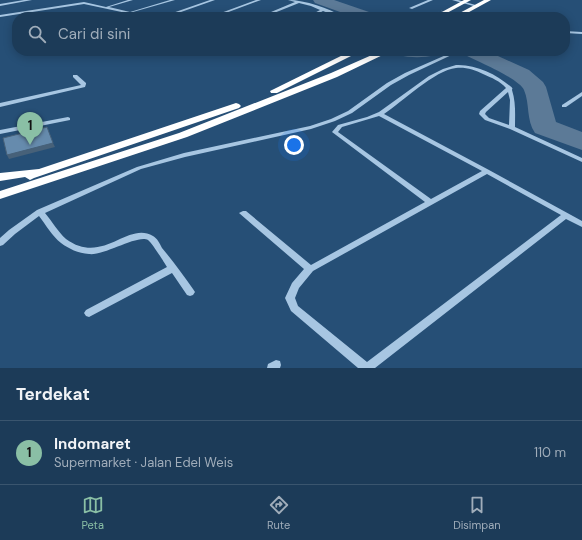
<!DOCTYPE html>
<html lang="id">
<meta charset="utf-8">
<style>
:root{--surface:#1c3b58;--page:#294661;--text:#f1f3f6;--muted:#a0adba;--line:#3a556e;--accent:#8abfa5}
body{margin:0;font-family:"DM Sans",sans-serif;background:var(--page);color:var(--text)}
.you{position:absolute;left:294px;top:145px;width:14px;height:14px;margin:-10px;border:3px solid #fff;border-radius:50%;background:#1a73e8;box-shadow:0 0 0 6px #1a73e833}
.badge{display:grid;place-items:center;width:26px;height:26px;border-radius:50%;background:var(--accent);color:#111;font-size:13px;font-weight:700}
.pin{position:absolute;translate:-50% -33px;filter:drop-shadow(0 1px 2px #0008)}
.pin::after{content:'';position:absolute;top:21px;width:14px;height:12px;background:inherit;clip-path:polygon(0 0,100% 0,50% 100%)}
.list{margin:0;padding:0;list-style:none}
h2{display:flex;justify-content:space-between;align-items:center;height:52px;margin:0;padding:0 16px;font-size:17px}
h2 small{font-size:13px;font-weight:400;color:var(--muted)}
.list li{display:grid;grid-template-columns:26px 1fr auto;gap:12px;align-items:center;box-sizing:border-box;height:64px;padding:0 16px;border-top:1px solid var(--line)}
.list b{display:block;font-size:15px;white-space:nowrap}
.list p{margin:0;font-size:13px;white-space:nowrap;color:var(--muted)}
.list em{font-size:13px;font-style:normal;color:var(--muted)}
.icon{flex:none;width:22px;height:22px;fill:none;stroke:currentColor;stroke-width:2;stroke-linecap:round;stroke-linejoin:round}
.map{position:relative;flex:none;width:582px;height:368px;overflow:hidden}
.search{position:absolute;background:var(--surface);box-shadow:0 2px 10px #0003;left:12px;right:12px;top:12px;height:44px;display:flex;align-items:center;gap:10px;box-sizing:border-box;padding:0 14px;border-radius:16px;color:var(--muted);font-size:15px}
.sheet{height:116px;background:var(--surface)}
nav{display:flex;justify-content:space-around;align-items:center;box-sizing:border-box;height:56px;border-top:1px solid var(--line);background:var(--surface);font-size:11px;color:var(--muted)}
nav a{display:grid;justify-items:center;gap:2px}
nav .on{color:var(--accent)}
.map>svg:first-child{display:block}
.lines{fill:none;stroke-linecap:round;stroke-linejoin:round}
.river{fill:#5c7a97;fill-rule:evenodd}
.highway-tunnel{stroke:#47698b;stroke-width:6;stroke-dasharray:6 3;stroke-linecap:butt}
.minor{fill:#a7c6e2;fill-rule:evenodd}
.highway{fill:#fff;fill-rule:evenodd}
.shaded-wall{fill:#476179}
.building{fill:#668bad;stroke:#476179}
</style>
<div class="map">
<svg width="582" height="368" viewBox="0 0 582 368">
<rect width="100%" height="100%" fill="#264f76"/>
<g class="lines">
<g class="river">
<path d="M313,0h21l35,12 3,5h-18l-39,-14z"/>
<path d="M396,51h42l-3,4c-11,3 -25,3 -36,0z"/>
<path d="M462,51h25l42,19 14,12 3,5 10,35 26,10v18l-47,-17c-9,-13 -5,-29 -11,-43 -4,-11 -47,-29 -59,-35z"/>
</g>
<path class="highway-tunnel" d="M434,17l9,-4"/>
<g class="minor">
<path d="M24,0h8l-32,6v-2z"/>
<path d="M128,0h5l-24,7 21,5 40,-12h5l-42,12 19,5h-7l-61,-13 -84,13v-2l84,-13 22,5z"/>
<path d="M210,0h5l-34,12 8,5h-4l-7,-4 -12,4h-5z"/>
<path d="M256,0h5l-46,17h-5z"/>
<path d="M288,0c17,0 41,8 55,17h-5l-15,-6 -11,6h-5l13,-7 -9,-4 -12,-3 -35,14h-5l36,-15z"/>
<path d="M428,0h5l-21,9 -3,-1z"/>
<path d="M452,0h6l21,6 -2,1z"/>
<path d="M565,31l17,1v2l-17,-1z"/>
<path d="M455,51h5l-51,24 -18,10 -39,28 -17,8 -24,8 -126,28 -44,12 -96,44c7,8 13,19 21,26 37,27 61,-18 87,-3 4,2 7,8 9,12 11,13 21,27 31,41l2,3 -2,3 -3,1 -3,-1 -15,-22 -83,44 -3,-1 -2,-3 2,-3 81,-43c-3,-5 -15,-24 -19,-27 -10,-6 -44,16 -59,14 -11,-1 -20,-5 -28,-11 -9,-7 -15,-18 -22,-27l-24,18 -12,11 -3,1v-8l9,-8 28,-20 100,-43 47,-14 126,-27 21,-7 17,-8 39,-28 18,-10z"/>
<path d="M456,65c19,-1 40,9 54,21 1,1 2,1 2,2 1,0 0,1 0,2 4,13 3,24 3,37l67,31v4l-72,-33 -25,-9 -6,-6 1,-3 26,-23c-6,-7 -14,-10 -23,-14 -8,-4 -17,-7 -27,-6 -21,2 -54,34 -72,46l105,56 93,51v6l-16,-8 -191,149h-17l-67,-57 -6,-13 7,-15 12,-14 -65,-56 4,-2h3l65,54 114,-63 -93,-70 6,-7 29,-8 12,-5 50,-36 14,-7zM508,92l2,8 -1,25 -20,-7 -4,-4 1,-2zM379,116l103,55 -51,28 -93,-67 4,-5zM487,174l74,41 -194,147 -69,-56 -3,-8 4,-10 14,-17z"/>
<path d="M73,75h4l9,8v1l-1,3 -85,20v-4l81,-18 -8,-8z"/>
<path d="M582,92v4l-16,11h-4v-2z"/>
<path d="M68,117l2,1v2l-70,14v-4z"/>
<path d="M276,360l4,1 1,4 -1,3h-13l1,-4z"/>
</g>
<g class="highway">
<path d="M464,0h7l-26,14 -5,-1z"/>
<path d="M484,0h7l-31,17 -6,-1z"/>
<path d="M351,51h10l-84,42h-6l-1,-2z"/>
<path d="M381,51h10l-54,26 -150,60 -187,62v-8l179,-58 152,-60z"/>
<path d="M236,103l3,1 2,2 -2,2 -205,70 -4,2 -5,-3 -25,4v-8l39,-4z"/>
</g>
</g>
<path class="shaded-wall" d="M53,143l2,4 -46,12 -2,-4z"/>
<path class="building" d="M47,127l6,16 -46,12 -4,-17z"/>
</svg>
<div class="you"></div>
<div class="pin badge" style="left:30px;top:145px">1</div>
<div class="search"><svg class="icon" aria-label="search" viewBox="0 0 24 24"><circle cx="10" cy="10" r="6"/><path d="M15 15l6 6"/></svg>Cari di sini</div>
</div>
<section class="sheet">
<h2>Terdekat<small></small></h2>
<ul class="list">
<li><span class="badge">1</span><div><b>Indomaret</b><p>Supermarket · Jalan Edel Weis</p></div><em>110 m</em></li>
</ul>
</section>
<nav>
<a class="on"><svg class="icon" aria-label="map" viewBox="0 0 24 24"><path d="M3 6l6-2 6 2 6-2v14l-6 2-6-2-6 2zM9 4v14M15 6v14"/></svg>Peta</a>
<a><svg class="icon" aria-label="directions" viewBox="0 0 24 24"><path d="M12 3l9 9-9 9-9-9zM9 14v-3h6M13 9l2 2-2 2"/></svg>Rute</a>
<a><svg class="icon" aria-label="saved" viewBox="0 0 24 24"><path d="M7 4h10v16l-5-4-5 4z"/></svg>Disimpan</a>
</nav>
